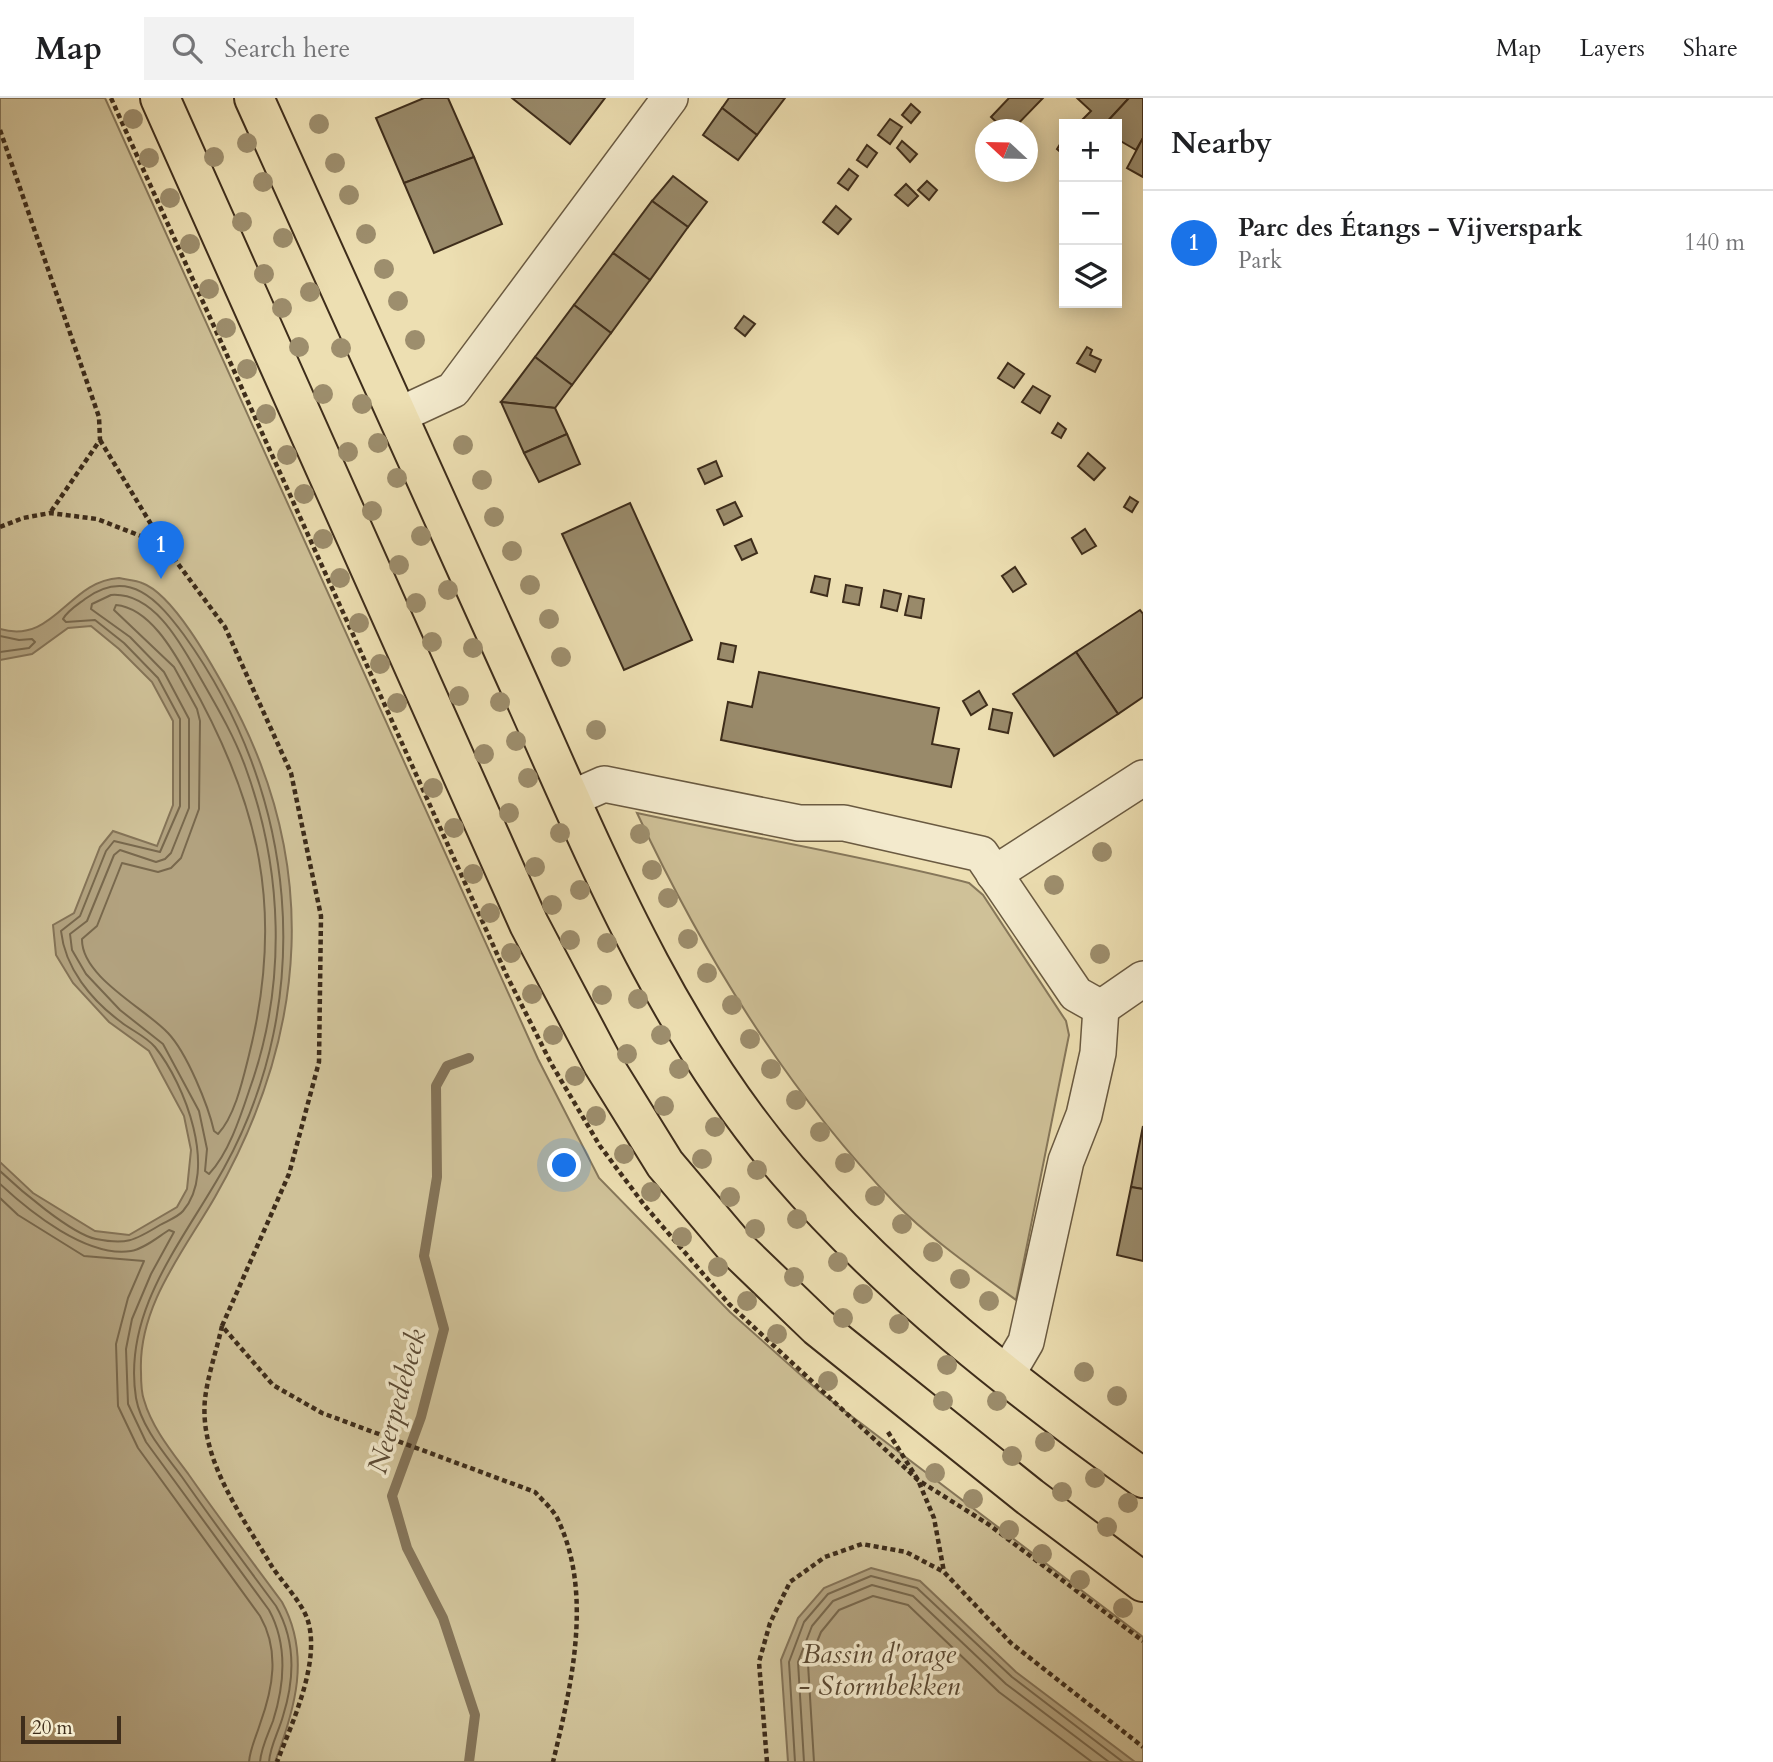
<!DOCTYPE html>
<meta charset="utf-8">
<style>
:root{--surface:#fff;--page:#f2f2f2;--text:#202124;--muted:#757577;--line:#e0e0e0;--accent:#1a73e8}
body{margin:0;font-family:Cardo,serif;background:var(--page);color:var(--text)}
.controls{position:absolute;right:21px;top:21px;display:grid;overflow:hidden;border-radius:0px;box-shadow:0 4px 18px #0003}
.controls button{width:63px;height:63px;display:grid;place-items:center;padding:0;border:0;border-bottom:2px solid var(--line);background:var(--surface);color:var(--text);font:35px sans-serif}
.compass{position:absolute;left:975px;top:21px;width:63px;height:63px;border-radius:50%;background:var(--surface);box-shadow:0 4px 18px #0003;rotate:292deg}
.scale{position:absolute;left:21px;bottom:18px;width:100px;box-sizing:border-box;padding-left:7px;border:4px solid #3e2d1b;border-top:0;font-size:19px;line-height:24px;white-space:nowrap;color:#3e2d1b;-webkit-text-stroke:5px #f3eacd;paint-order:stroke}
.you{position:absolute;left:565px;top:1068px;width:24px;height:24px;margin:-18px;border:5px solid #fff;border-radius:50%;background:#1a73e8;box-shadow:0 0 0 10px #1a73e833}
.badge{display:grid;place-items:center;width:46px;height:46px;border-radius:50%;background:var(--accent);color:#fff;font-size:23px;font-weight:700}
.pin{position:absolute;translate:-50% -58px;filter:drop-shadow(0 2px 4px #0008)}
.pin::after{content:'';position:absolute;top:37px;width:24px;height:21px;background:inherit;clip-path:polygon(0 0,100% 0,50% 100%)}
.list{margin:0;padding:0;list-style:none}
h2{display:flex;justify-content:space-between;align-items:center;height:91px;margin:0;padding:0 28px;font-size:30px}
h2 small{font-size:23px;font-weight:400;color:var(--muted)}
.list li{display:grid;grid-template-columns:46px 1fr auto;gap:21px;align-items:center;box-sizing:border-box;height:105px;padding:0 28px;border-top:2px solid var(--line)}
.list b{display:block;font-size:26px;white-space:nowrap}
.list p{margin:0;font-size:23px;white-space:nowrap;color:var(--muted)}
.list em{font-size:23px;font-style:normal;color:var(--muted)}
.icon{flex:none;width:38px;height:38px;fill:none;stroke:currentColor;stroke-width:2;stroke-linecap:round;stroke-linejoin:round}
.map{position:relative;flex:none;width:1143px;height:1664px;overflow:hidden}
header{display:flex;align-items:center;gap:42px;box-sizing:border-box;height:98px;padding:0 35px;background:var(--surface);border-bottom:2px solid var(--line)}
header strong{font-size:33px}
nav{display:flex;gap:38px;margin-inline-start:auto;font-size:24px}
.search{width:490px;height:63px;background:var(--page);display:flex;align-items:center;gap:18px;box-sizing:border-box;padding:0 24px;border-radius:0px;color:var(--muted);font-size:26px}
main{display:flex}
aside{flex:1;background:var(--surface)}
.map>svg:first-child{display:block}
.green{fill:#cfc198;stroke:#86775a;stroke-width:2}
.water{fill:#b2a27f;stroke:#847357;stroke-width:2}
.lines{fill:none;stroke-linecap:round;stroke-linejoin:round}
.shore{stroke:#78684d;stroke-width:2}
.stream{stroke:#847357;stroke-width:10}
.building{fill:#998a6a;stroke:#3e2d1b;stroke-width:2}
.minor-casing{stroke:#6a5a41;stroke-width:38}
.primary-casing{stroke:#3e2d1b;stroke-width:42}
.path{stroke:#3e2d1b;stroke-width:4.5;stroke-dasharray:5 3.5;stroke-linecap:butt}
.minor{stroke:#f3eacd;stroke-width:35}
.primary{stroke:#eddfb2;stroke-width:38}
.tree{fill:#9d8e6d}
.labels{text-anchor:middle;stroke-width:7;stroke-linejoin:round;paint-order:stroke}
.water-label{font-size:28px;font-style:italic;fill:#5b4a34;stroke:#f3eacd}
</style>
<header>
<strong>Map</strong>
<div class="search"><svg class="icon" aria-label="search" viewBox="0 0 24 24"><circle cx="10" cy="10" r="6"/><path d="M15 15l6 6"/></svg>Search here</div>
<nav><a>Map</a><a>Layers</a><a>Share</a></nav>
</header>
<main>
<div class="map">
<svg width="1143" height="1664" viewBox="0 0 1143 1664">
<rect width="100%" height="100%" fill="#eddfb2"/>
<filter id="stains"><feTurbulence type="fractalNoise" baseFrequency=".00286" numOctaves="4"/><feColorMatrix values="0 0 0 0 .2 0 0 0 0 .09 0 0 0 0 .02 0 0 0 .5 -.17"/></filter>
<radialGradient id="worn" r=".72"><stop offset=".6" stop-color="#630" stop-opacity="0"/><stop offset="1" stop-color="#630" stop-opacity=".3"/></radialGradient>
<g class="green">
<path d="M0,0h105l433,961 61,119 131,134 91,81 322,244v125h-1143z"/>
<path d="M637,715c111,24 222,42 332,70l14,12 83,126 3,14 -53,265c-38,-28 -88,-63 -121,-97 -108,-112 -192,-249 -258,-390z"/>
</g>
<g class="water">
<path d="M119,480c7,2 16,2 23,5 31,11 69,80 85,109 94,169 82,340 -12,505 -31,54 -77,109 -74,175 0,8 0,20 3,28 8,28 28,52 45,75 30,43 62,85 93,127 29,53 13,107 -7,160h-275v-600l33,31 62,38 34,4 48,-28 10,-18 4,-39 -7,-34 -35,-65 -40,-29 -36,-39 -17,-28 -3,-30 21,-12 26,-66 13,-16 44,15 16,-41v-84l-21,-39 -33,-33 -28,-23 -23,2 -36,26 -32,6v-31c54,16 68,-48 119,-51z"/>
<path d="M871,1470l49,13 96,91 119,90h-347l-7,-102 17,-42 26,-30z"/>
</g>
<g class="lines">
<g class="shore">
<path d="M111,497c41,-3 68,45 86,77 17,30 36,61 48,94 38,103 42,218 5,322 -9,27 -21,65 -41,86l-4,-3 2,-22 -8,-38 -36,-67 -43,-34 -34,-36 -14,-24 -2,-16 17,-13 27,-66 6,-5 36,12 9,-3 6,-6 18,-45v-89l-25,-47 -34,-35 -39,-28 1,-5z"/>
<path d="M116,507c33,3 57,45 72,72 72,127 97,234 61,378 -6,24 -14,61 -31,79l-4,-3c-6,-26 -27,-78 -46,-98 -22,-24 -87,-56 -86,-94l15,-13 25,-63 36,9 13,-4 10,-10 18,-49 1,-88 -3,-12 -23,-42 -60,-57z"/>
<path d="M0,538l19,4 13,-1 3,3 -6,6 -29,4"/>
<path d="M0,1073c19,18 71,63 96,68 30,6 38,2 64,-14 7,-4 18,-8 23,-14 35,-41 2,-127 -28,-164 -8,-10 -24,-17 -34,-25 -30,-22 -56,-54 -60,-91l19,-15 26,-65 8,-10 46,11 20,-46v-87l-22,-41 -34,-35 -29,-23 -29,2 -3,-3c4,-8 14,-14 22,-20 44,-32 73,1 99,36 113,157 134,362 40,533 -40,72 -102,142 -88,230 5,29 29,56 46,79 30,43 62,86 94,129 20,35 19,72 7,110 -4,15 -13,30 -14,46"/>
<path d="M0,1086c30,28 87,74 131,67 13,-2 27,-14 38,-21l5,2 -23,42 -19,45 -6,30 2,55 18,38 123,168c19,35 16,73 4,111 -5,13 -12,27 -13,41"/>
<path d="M0,1100l18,17 66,41 60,5 -16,37 -12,46 2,62 20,42 122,168c20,35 13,72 0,108 -4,13 -10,25 -11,38"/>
<path d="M795,1664l-6,-100 15,-40 24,-28 43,-18 46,12 95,89 111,85"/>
<path d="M804,1664l-6,-100 14,-36 21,-25 39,-16 41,11 93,88 103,78"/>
<path d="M814,1664l-6,-98 13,-32 18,-22 34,-14 35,9 91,87 93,70"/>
</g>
<path class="stream" d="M469,1664l6,-47 -32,-97 -36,-70 -15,-52 29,-79 23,-88 -20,-73 13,-79 -1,-91 11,-20 22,-8"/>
</g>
<g class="building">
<path d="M424,0h24l26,59 -70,26 -28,-65z"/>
<path d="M512,0h93l-35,46z"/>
<path d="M729,0h56l-28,37 -35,-27z"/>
<path d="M1009,0h34l-31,32h-7l-14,-13z"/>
<path d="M1077,0h52l-24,26h-27l13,-13z"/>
<path d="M1129,0h14v40l-7,12 -19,-11v-15h-12z"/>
<path d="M911,6l9,8 -9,11 -9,-8z"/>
<path d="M722,10l35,27 -19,25 -35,-25z"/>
<path d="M890,21l12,8 -12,17 -12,-9z"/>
<path d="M1064,40v17l-7,-6z"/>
<path d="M1143,40v39l-16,-9z"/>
<path d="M902,43l15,13 -7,8 -13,-14z"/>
<path d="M867,47l10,8 -10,14 -10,-7z"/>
<path d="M474,59l28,67 -68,29 -30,-70z"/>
<path d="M849,71l9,7 -10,14 -10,-7z"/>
<path d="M673,78l34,26 -19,25 -36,-26z"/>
<path d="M927,83l10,9 -8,10 -11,-10z"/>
<path d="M906,86l12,12 -10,10 -13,-11z"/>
<path d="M652,103l36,26 -38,53 -37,-27z"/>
<path d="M836,108l15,13 -13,15 -15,-12z"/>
<path d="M613,155l37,27 -39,53 -37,-28z"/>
<path d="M574,207l37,28 -39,52 -37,-28z"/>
<path d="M744,218l11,8 -10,12 -10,-8z"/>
<path d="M1087,249l5,3 -2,5 11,5 -6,12 -18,-9z"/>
<path d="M535,259l37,28 -17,23 -54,-6z"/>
<path d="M1008,265l16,11 -10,14 -16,-10z"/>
<path d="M1033,288l17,10 -10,17 -18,-11z"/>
<path d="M501,304l54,6 12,26 -43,19z"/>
<path d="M1058,325l8,6 -5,9 -9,-5z"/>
<path d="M567,336l13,30 -41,18 -15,-29z"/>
<path d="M1088,355l17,15 -11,12 -16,-14z"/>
<path d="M716,363l6,15 -17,8 -7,-15z"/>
<path d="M1130,399l8,5 -6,10 -8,-5z"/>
<path d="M735,404l7,14 -18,9 -7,-15z"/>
<path d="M630,405l62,137 -68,30 -62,-136z"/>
<path d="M1085,431l11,17 -14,8 -10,-16z"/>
<path d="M751,441l6,14 -15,7 -7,-14z"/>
<path d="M1015,469l11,17 -13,8 -11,-16z"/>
<path d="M815,478l15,3 -3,17 -16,-4z"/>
<path d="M846,487l16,3 -3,17 -16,-3z"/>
<path d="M884,492l17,4 -4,17 -16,-4z"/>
<path d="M909,498l15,3 -3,19 -16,-3z"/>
<path d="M1140,512l3,4v83l-25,17 -42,-62z"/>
<path d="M721,545l15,3 -3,16 -15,-3z"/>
<path d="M1076,554l42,62 -64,42 -41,-62z"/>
<path d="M759,574l180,36 -7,36 27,5 -8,38 -230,-47 7,-38 24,5z"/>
<path d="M979,593l8,14 -16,10 -8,-14z"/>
<path d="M993,611l19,4 -4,20 -19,-4z"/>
<path d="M1143,1028v63l-12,-2z"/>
<path d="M1131,1089l12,2v72l-26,-6z"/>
</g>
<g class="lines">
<g class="minor-casing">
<g id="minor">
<path d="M397,318l56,-26 217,-292"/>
<path d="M570,701l34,-15 195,39h45l137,31 95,140 25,14"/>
<path d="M994,776l149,-96"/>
<path d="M1101,910l42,-29"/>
<path d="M1006,1278l20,-34 40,-181 18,-46 14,-62 3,-45"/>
</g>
</g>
<g class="primary-casing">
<g id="primary">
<path d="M160,0l369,826 74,140 62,100 71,84 82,79 212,170 113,85"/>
<path d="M254,0c87,194 175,388 263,582 76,169 148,349 271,491 102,118 228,216 355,307"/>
</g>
</g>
<g class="path">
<path d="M111,0l396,878 45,89 48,81 45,60 84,98 189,176 70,44 155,117"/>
<path d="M0,32l99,287 1,23 -50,73"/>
<path d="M100,342l63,104"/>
<path d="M0,429l23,-9 27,-5 47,6 67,26 61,82 66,146 30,143 -2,146 -30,112 -67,152 51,59 49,28 213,79c8,9 20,19 24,30 34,74 12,165 -6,240"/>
<path d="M222,1228c-5,23 -14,48 -17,73 -6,60 37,117 66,166 10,16 29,35 36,53 15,42 -15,105 -30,144"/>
<path d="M888,1334l30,48 16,38 10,54"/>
<path d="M767,1664l-8,-100 11,-39 20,-41 35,-25 37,-13 44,8 38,20 67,71 132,104"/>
</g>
<use href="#minor" class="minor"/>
<use href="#primary" class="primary"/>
</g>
<g class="tree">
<circle cx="133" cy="21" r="10"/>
<circle cx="319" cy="26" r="10"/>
<circle cx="247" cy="45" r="10"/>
<circle cx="214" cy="59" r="10"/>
<circle cx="149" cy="60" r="10"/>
<circle cx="335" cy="65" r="10"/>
<circle cx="263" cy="84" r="10"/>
<circle cx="349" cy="97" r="10"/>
<circle cx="170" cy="100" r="10"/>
<circle cx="242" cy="124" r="10"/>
<circle cx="366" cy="136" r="10"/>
<circle cx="283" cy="140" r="10"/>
<circle cx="190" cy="146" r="10"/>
<circle cx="384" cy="171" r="10"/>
<circle cx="264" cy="176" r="10"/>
<circle cx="209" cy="191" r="10"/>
<circle cx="310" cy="194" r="10"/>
<circle cx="398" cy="203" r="10"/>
<circle cx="282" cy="210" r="10"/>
<circle cx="226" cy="230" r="10"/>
<circle cx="415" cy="242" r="10"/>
<circle cx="299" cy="249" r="10"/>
<circle cx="341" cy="250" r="10"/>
<circle cx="247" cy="271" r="10"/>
<circle cx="323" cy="296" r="10"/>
<circle cx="362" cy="306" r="10"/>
<circle cx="266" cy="316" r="10"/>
<circle cx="378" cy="345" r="10"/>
<circle cx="463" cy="347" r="10"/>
<circle cx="348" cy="354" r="10"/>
<circle cx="287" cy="357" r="10"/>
<circle cx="397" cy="380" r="10"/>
<circle cx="482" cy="382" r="10"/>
<circle cx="304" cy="396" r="10"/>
<circle cx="372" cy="413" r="10"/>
<circle cx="494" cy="419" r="10"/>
<circle cx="421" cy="438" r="10"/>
<circle cx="323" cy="441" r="10"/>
<circle cx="512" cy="453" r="10"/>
<circle cx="399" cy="467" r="10"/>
<circle cx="340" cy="480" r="10"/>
<circle cx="530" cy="487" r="10"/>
<circle cx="448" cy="492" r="10"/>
<circle cx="416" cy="505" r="10"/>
<circle cx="549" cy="521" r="10"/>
<circle cx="359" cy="525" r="10"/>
<circle cx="432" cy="544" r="10"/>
<circle cx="473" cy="550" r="10"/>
<circle cx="561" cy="559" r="10"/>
<circle cx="380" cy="566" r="10"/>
<circle cx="459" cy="598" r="10"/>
<circle cx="500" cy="604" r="10"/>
<circle cx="397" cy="605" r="10"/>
<circle cx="596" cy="632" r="10"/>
<circle cx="516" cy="643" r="10"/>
<circle cx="484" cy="656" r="10"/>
<circle cx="528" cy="680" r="10"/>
<circle cx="433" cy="690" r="10"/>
<circle cx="509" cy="715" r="10"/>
<circle cx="454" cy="730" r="10"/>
<circle cx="560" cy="735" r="10"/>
<circle cx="640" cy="736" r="10"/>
<circle cx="1102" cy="754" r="10"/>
<circle cx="535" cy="769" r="10"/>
<circle cx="652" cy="772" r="10"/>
<circle cx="473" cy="776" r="10"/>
<circle cx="1054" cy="787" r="10"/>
<circle cx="580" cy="792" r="10"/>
<circle cx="668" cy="800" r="10"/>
<circle cx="552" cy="807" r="10"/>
<circle cx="490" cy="815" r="10"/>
<circle cx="688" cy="841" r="10"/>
<circle cx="570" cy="842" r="10"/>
<circle cx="607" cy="845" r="10"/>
<circle cx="511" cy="855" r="10"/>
<circle cx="1100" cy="856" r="10"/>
<circle cx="707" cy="875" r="10"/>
<circle cx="532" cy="896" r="10"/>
<circle cx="602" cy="897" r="10"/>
<circle cx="638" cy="901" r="10"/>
<circle cx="732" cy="907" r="10"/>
<circle cx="553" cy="937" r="10"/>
<circle cx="661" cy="937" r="10"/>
<circle cx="750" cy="941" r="10"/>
<circle cx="627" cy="956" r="10"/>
<circle cx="679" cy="971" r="10"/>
<circle cx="771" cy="971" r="10"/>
<circle cx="575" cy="978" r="10"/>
<circle cx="796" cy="1002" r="10"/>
<circle cx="664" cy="1008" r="10"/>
<circle cx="596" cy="1018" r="10"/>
<circle cx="715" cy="1029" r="10"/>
<circle cx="820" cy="1034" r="10"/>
<circle cx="624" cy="1056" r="10"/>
<circle cx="702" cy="1061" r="10"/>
<circle cx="845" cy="1065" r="10"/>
<circle cx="757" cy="1072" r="10"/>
<circle cx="651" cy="1094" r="10"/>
<circle cx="875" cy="1098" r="10"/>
<circle cx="730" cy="1099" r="10"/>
<circle cx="797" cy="1121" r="10"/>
<circle cx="902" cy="1126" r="10"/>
<circle cx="755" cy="1131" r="10"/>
<circle cx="682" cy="1139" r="10"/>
<circle cx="933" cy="1154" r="10"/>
<circle cx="838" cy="1164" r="10"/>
<circle cx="718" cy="1169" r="10"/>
<circle cx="794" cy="1179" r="10"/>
<circle cx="960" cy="1181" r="10"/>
<circle cx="863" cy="1196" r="10"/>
<circle cx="747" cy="1203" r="10"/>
<circle cx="989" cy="1203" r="10"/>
<circle cx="843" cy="1220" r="10"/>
<circle cx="899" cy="1226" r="10"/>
<circle cx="777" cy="1236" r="10"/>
<circle cx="947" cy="1267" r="10"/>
<circle cx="1084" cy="1274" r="10"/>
<circle cx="828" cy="1283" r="10"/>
<circle cx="1117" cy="1298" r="10"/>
<circle cx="943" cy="1303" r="10"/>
<circle cx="997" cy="1303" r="10"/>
<circle cx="1045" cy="1344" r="10"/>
<circle cx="1012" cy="1358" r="10"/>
<circle cx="935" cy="1375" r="10"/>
<circle cx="1095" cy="1380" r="10"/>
<circle cx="1062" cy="1394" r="10"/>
<circle cx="973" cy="1401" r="10"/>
<circle cx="1128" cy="1405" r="10"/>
<circle cx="1107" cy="1429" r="10"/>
<circle cx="1009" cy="1432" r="10"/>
<circle cx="1042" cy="1456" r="10"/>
<circle cx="1080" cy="1482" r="10"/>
<circle cx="1123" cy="1510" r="10"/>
</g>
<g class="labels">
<g class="water-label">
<text transform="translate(396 1303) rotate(-74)" y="10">Neerpedebeek</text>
<text x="879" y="1565">Bassin d'orage<tspan x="879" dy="32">- Stormbekken</tspan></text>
</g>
</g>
<rect width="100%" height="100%" filter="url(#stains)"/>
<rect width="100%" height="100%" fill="url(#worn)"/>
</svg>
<div class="controls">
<button>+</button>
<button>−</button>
<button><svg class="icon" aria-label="layers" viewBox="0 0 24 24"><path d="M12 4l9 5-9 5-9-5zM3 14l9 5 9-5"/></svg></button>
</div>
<svg class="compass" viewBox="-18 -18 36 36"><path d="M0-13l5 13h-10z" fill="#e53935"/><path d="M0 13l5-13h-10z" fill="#757577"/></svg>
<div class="scale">20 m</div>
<div class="you"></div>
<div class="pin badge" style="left:161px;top:481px">1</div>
</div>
<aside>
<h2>Nearby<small></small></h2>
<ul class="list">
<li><span class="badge">1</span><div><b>Parc des Étangs - Vijverspark</b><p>Park</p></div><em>140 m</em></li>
</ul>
</aside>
</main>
